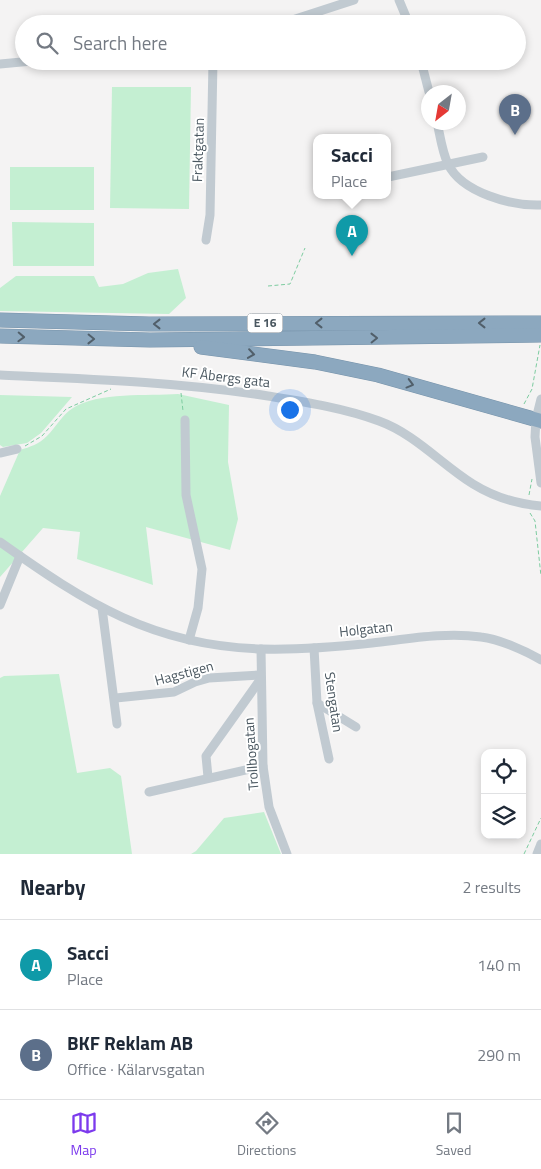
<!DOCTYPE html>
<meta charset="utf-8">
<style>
:root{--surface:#fff;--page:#f6f6f7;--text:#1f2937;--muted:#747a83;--line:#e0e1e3;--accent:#7c3aed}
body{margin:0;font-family:"Titillium Web",sans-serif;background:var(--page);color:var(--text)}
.controls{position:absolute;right:15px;bottom:15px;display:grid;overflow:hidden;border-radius:10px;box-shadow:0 2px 8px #0003}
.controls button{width:45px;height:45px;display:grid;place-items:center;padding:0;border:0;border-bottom:1px solid var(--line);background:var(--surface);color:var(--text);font:25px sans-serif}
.compass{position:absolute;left:421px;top:85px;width:45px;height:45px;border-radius:50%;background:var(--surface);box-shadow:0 2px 8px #0003;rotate:211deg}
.you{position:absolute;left:289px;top:409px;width:18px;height:18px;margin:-12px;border:4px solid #fff;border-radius:50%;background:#1a73e8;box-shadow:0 0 0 8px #1a73e833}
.badge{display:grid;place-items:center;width:32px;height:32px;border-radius:50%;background:var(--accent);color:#fff;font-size:16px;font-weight:700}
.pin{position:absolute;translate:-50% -41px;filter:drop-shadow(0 1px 2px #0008)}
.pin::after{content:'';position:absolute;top:26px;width:18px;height:15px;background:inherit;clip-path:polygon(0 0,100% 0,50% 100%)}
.popup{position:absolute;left:313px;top:134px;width:78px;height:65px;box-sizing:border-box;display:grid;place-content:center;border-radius:10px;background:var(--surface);filter:drop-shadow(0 1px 4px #0005);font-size:16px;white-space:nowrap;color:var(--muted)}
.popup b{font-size:19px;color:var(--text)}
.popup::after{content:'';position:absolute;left:50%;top:100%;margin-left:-10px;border:10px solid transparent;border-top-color:var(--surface)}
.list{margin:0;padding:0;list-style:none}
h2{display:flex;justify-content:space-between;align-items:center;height:65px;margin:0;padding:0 20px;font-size:21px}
h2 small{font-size:16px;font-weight:400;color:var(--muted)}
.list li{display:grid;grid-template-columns:32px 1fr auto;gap:15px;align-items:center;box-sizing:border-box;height:90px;padding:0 20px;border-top:1px solid var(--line)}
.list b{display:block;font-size:19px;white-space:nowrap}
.list p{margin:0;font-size:16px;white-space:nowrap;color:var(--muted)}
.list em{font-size:16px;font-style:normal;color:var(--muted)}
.icon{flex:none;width:28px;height:28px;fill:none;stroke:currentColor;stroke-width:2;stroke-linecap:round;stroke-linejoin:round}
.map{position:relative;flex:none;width:541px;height:854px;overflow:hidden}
.search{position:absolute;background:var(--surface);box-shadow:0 2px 8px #0003;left:15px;right:15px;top:15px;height:55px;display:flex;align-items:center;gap:12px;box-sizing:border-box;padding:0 18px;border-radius:28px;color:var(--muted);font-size:19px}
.sheet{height:245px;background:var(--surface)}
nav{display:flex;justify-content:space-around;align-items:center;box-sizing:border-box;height:70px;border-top:1px solid var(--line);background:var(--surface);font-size:14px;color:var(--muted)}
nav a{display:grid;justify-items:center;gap:2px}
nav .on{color:var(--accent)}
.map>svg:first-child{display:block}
.green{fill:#c4efd2}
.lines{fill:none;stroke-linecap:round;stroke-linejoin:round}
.highway-casing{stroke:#7793aa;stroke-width:15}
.path{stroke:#7dcca0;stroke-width:1;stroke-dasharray:4 2.5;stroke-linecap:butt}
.minor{stroke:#c1cad1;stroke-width:9}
.highway{stroke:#8ca8bf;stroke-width:14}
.oneway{stroke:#515f6a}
.labels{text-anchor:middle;stroke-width:4;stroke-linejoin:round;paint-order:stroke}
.shield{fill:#fff;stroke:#808990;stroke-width:1}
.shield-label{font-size:12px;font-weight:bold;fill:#4a5760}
.street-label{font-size:14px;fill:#4a5760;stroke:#fff}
</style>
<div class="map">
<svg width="541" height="854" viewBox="0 0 541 854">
<rect width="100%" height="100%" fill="#f4f3f3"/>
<g class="green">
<path d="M112,87h79l-2,122 -79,-1z"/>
<rect x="10" y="167" width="84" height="43"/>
<path d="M12,222l82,1v43h-81z"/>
<path d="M178,269l8,29 -17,16 -169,-3v-23l16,-12h78l5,11 24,-3 25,-11z"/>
<path d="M178,394l51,11 -1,57 10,57 -8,31 -84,-23 7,58 -76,-26 3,-27 -37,-4 -43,49v-81l20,-46c10,-3 19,-6 27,-14 9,-9 15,-21 26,-28 24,-16 76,-12 105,-14z"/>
<path d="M0,395l72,2 -31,36 -14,10 -24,4 -3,-2z"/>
<path d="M59,674l18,99 33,-5 11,8 11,78h-132v-176l4,-2z"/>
<path d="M264,812l17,42h-90l5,-3 28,-33z"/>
</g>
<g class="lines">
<g class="highway-casing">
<g id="highway">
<path d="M0,320l149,4 392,-1"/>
<path d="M0,336l150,4 391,-5"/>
<path d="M201,347l114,15 63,13 163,46"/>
</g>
</g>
<g class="path">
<path d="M268,286l22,-2 15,-36"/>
<path d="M181,393l2,18"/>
<path d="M524,404l8,-15 8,-44"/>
<path d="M25,446l17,-10 24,-27 45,-20"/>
<path d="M529,495l3,-16"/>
<path d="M530,513l5,8 6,55"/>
<path d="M524,854l17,-36"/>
</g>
<g class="minor">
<path d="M399,0l10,24"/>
<path d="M280,24l74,-24"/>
<path d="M421,61l8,31"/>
<path d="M0,64l32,-3"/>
<path d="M437,122c3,13 5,30 11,42 14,29 64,42 93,41"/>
<path d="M388,177l95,-20"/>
<path d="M206,240l4,-25 3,-154"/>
<path d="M0,375c90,4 179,7 268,21 37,6 76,12 111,25 36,13 62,43 94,63 21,13 44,20 68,22"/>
<path d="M541,399l-5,20 -1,18 6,46"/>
<path d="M185,420l1,75 16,74 -4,39 -9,32"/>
<path d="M0,453l17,-4"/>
<path d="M0,542c86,61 153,104 262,107 37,1 73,-2 110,-6 36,-4 73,-11 109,-6 18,2 45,14 60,23"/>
<path d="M0,605l20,-49"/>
<path d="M102,608l15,116"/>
<path d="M314,648l3,55 12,56"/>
<path d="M261,649l2,117 6,41 18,47"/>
<path d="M116,698l58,-6 21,-10 14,-4 51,-3"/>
<path d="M317,703l39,24"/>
<path d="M208,777l-2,-21 54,-76"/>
<path d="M149,792l114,-26"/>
<path d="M537,854l4,-10"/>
</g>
<use href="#highway" class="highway"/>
</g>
<defs><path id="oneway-chevron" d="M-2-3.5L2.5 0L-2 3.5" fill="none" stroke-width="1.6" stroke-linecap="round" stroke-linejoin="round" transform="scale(1.25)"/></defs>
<g class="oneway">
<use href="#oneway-chevron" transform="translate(319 323) rotate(180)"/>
<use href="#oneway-chevron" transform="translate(482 323) rotate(-180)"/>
<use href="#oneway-chevron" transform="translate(157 324) rotate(180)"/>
<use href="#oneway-chevron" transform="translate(21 337) rotate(2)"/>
<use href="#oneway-chevron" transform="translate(374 338) rotate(-1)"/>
<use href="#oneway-chevron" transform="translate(91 339) rotate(1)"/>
<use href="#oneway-chevron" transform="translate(251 354) rotate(8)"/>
<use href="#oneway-chevron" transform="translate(410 384) rotate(15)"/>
</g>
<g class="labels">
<rect class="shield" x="247.5" y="313.5" width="35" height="19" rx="4"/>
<g class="shield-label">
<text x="265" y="327">E 16</text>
</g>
<g class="street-label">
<text transform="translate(198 150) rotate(-88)" y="5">Fraktgatan</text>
<text transform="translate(226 377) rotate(7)" y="5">KF Åbergs gata</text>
<text transform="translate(366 629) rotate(-6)" y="5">Holgatan</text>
<text transform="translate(184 673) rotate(-15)" y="5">Hagstigen</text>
<text transform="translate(334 702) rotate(82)" y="5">Stengatan</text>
<text transform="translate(251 754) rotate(-94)" y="5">Trollbogatan</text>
</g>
</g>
</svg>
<div class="controls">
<button><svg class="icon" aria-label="locate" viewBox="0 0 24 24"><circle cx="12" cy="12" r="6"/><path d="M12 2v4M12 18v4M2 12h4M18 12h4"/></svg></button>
<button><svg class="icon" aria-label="layers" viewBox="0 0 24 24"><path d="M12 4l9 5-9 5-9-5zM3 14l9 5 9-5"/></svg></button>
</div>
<svg class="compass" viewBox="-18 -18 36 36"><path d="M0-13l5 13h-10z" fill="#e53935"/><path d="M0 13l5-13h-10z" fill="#747a83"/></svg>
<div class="you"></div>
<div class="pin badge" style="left:352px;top:256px;background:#0f9aa8">A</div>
<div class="popup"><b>Sacci</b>Place</div>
<div class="pin badge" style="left:515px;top:135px;background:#5c6f8a">B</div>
<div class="search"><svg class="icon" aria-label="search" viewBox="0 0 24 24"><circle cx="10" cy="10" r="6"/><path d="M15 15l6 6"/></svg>Search here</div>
</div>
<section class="sheet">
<h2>Nearby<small>2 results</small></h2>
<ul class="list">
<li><span class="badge" style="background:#0f9aa8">A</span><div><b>Sacci</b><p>Place</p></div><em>140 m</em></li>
<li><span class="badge" style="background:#5c6f8a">B</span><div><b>BKF Reklam AB</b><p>Office · Kälarvsgatan</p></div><em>290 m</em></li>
</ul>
</section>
<nav>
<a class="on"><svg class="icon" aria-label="map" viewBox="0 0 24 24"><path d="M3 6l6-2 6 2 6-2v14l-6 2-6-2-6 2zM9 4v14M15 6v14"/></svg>Map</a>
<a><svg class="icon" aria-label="directions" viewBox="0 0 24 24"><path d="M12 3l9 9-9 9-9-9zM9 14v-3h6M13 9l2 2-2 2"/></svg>Directions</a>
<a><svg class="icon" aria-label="saved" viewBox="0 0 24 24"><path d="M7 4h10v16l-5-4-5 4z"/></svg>Saved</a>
</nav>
